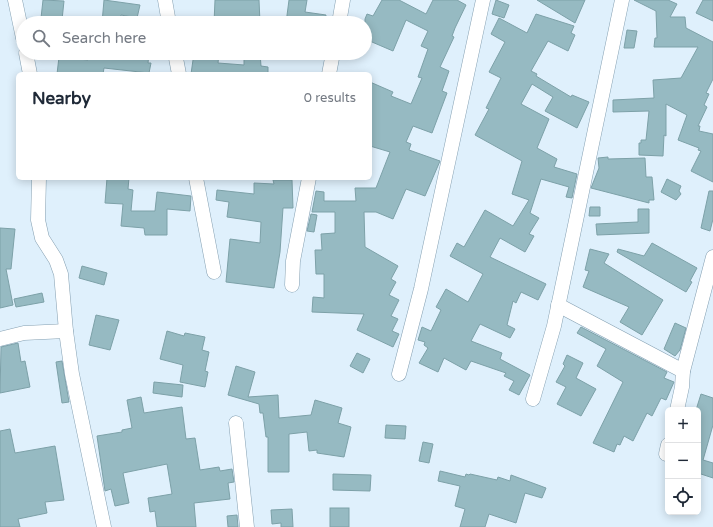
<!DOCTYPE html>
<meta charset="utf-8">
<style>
:root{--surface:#fff;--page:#f2f2f3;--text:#1f2937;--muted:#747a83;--line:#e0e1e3}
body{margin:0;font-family:"Varela Round",sans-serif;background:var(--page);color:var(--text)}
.controls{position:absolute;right:12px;bottom:12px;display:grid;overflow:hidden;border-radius:6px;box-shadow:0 2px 10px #0003}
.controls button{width:36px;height:36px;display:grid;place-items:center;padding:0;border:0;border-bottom:1px solid var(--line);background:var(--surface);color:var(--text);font:20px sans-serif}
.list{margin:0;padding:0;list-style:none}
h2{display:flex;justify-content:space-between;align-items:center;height:52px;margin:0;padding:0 16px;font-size:17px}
h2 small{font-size:13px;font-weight:400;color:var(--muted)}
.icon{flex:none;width:22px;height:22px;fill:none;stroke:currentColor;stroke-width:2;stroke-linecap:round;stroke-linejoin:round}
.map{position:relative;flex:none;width:713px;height:527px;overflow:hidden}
.search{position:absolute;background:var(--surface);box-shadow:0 2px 10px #0003;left:16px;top:16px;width:356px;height:44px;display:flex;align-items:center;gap:10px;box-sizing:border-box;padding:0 14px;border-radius:22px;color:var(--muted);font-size:15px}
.panel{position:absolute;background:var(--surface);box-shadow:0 2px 10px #0003;left:16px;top:72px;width:356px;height:108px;border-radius:6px}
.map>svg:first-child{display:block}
.building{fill:#96bac2;stroke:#7da1a8}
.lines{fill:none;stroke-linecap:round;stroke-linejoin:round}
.minor-casing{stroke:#85a0b2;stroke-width:15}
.minor{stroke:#fff;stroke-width:14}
</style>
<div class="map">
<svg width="713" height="527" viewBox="0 0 713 527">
<rect width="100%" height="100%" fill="#dff0fc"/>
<g class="building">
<path d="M43,0l21,1 -2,19 -21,-2z"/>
<path d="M104,0l36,5 -3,13 -16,-3 -1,8h-18z"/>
<path d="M215,0h44l1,23h-46z"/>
<path d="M289,0h18l-2,12 21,3 -1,8h-39z"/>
<path d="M382,0h17l27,14 7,-14h24l9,5 -11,23 -3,8 2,1 -14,30 9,4 -7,20 5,2 -15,40 -19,-7 -7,16 5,2 -2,6 31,11 -15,35 -19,-7 -13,30 -17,-7h-12l1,35 33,19 -7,13 5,3 -7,13 10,5 -8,16 7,3 -6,12 7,3 -6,13 -36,-17 7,-16 -52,-2 1,-15 11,1v-24h-8l-1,-24h7l-1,-16 14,-1v-21h-23l4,-21 8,1v9h32l-1,-13h21l14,-36 -20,-6v-64l23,10 -2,4 20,8 11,-26 -4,-1 10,-28 -7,-3 7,-15 -22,-11 -13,31 -28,-12v-20l2,-5 6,2z"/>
<path d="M496,0l13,5 -5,13 -12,-4z"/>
<path d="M537,0h48l-10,23z"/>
<path d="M634,0h34l9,4 -7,13h15l1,11 27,14v37l-7,14 3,1 -5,11 3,2 -9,19h2l-1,5 14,3v48l-22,-11 10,-20 -3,-1 1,-2 -21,-8 9,-25 -21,-11v32l-2,-1 -1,21 -24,-1v-12h2v-3h5l3,-29 -36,1v-12l41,-2 -1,-18 28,-2 17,-31h-44l1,-9h2l-1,-27z"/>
<path d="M703,0h10v21l-17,-8z"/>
<path d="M536,14l38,12 -3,7 4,2 -7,16 -20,-10 -17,30 6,3 -1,2 35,21 1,-2 17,7 -12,26 -32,-17 8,-14 -21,-13 -11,20 28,15 -12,29 20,11 -3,8 23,7 -5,24 -6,-1 3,-10 -28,-8 -11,34 9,5 -10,16 5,2 -9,16 -25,-14 -10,19 56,27 -8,16 -17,-8 -5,11 -3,-2 -6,24 8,4 -5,9 -30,-14 -9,17 31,12 -2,6 30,16 -11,20 -10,-5 5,-9 -10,-5 2,-3 -35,-12 -5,9 -22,-12 -6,14 -19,-9 9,-15 -4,-3 1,-3 -7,-2 4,-13 9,4 10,-21 -5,-3 10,-18 22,13 15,-28 -33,-18 7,-13 7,4 21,-37 28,16 16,-26 -17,-6 10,-33 -47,-26 14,-26 -3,-1 15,-30 -12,-6 16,-30 -14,-8 8,-16 28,15z"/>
<path d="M627,30l10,1 -3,17h-10z"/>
<path d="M89,53h60l-1,10h3l-2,10 -45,-5 -1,6h-46l2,-17 29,3z"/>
<path d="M194,53h25l-1,10 26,2v-12h16l1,13 7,1v7h-77z"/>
<path d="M608,157v2l37,-1 1,19h6l2,23h-5v3l-58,-15 8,-20 -1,-10z"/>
<path d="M107,178h22l-1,11 5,1 -2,21h24l2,-19 34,4 -1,15 -23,-2v26h-22l-1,-7 -23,-2 2,-22 -18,-1z"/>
<path d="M667,179l14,7 -2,5 2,3 -5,6 -15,-8z"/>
<path d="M273,180h19l1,28h-10l-3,44 -6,36 -48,-6 4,-43 30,4 1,-21 -34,-5 2,-15 -13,-2 1,-10 37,4v-11l20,1z"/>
<path d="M709,191h4v28l-3,12 -9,-3z"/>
<path d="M590,207h10v9h-11z"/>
<path d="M638,209h11v24l-52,2 -1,-11 42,-2z"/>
<path d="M311,214l6,1 -3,17 -7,-1z"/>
<path d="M0,228l15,1 -4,40h-5l7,36 -13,3z"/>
<path d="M652,243l45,25 -7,13 2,1 -6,10 -69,-40 1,-3 26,7z"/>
<path d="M590,249l19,5 -5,9 59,37 -21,35 -22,-13 9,-15 -46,-20 6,-16 -4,-1z"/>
<path d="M82,266l25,7 -3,12 -25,-7z"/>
<path d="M42,293l2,9 -28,5 -2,-8z"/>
<path d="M96,315l23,5 -9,30 -21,-5z"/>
<path d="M675,323l11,5 -6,22 -5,6 -11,-7z"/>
<path d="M581,327l86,45 -3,6 10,4 -8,18 -5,-2 -9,18 -5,-3 -14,28 -9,-5 -4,9 -3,-1 -3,8 -21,-9 30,-61 -26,-16 9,-17 -29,-16z"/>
<path d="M167,331l17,5 1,-3 20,4 -3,13 7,2 -4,19 3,1 -3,15 -25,-5 3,-17 -23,-6z"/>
<path d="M18,343l3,19 4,-1 5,26 -30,6 1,-46z"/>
<path d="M357,353l13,6 -7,14 -13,-7z"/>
<path d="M567,355l16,8 -7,15 20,11 -15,27 -24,-12 9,-17 -10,-5 9,-16 -2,-2z"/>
<path d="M62,361l7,41 -7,1 -6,-41z"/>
<path d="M236,366l19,6 -7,25 30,-2 1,23 32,-3 4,-15 27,8 -4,15 13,4 -7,30 -27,-4v-3l-8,1 -2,-19 -18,2v38h-21v-35h-2l-3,-24h-3l-1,-9 -31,-9z"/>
<path d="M154,382l29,3 -1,12 -29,-4z"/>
<path d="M701,394l12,4v27l-10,35 10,3v15l-15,-5v-63h-2z"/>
<path d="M141,397l3,16 38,-6 4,32 9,-1 5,32 19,-3 1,4 12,-2 2,13 -6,1 2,16 -36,4 2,24h-39l-2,-16 -5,1 -2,-14 24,-4 -5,-30 -44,9 6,30 -14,3 -4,-17 -6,2 -8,-55 25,-4v-2l10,-2 -5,-28z"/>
<path d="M386,425l20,1 -1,13 -20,-1z"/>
<path d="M10,429l5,24 40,-7 9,54 -19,2 2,11 -29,6 2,8h-20v-96z"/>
<path d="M423,442l10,2 -4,19 -10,-2z"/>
<path d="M440,471l25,6 1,-3 3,1 1,-1 27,6 1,-3 12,4 1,-6 35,13 -4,10 -17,-5 -9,30 -27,-9 -4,13h-25l5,-18 -10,-3 5,-20 -22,-5z"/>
<path d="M333,474l38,1 -1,16 -37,-1z"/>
<rect x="330" y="508" width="19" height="19"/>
<path d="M292,509l1,18h-12v-4l-9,1 -1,-14z"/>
<path d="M237,515l1,12h-10l-1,-11z"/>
</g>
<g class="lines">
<g class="minor-casing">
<g id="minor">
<path d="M15,0l8,38"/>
<path d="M165,0l4,23"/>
<path d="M339,23l4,-23"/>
<path d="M26,53l4,21"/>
<path d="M175,53l4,21"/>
<path d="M329,74l4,-21"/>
<path d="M39,178l-1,42 4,18 14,22 5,14 5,57 6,43 32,153"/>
<path d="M196,178l18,94"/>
<path d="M292,285l1,-24 16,-83"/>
<path d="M558,305l125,66 -1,16 -5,23"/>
<path d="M0,339l24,-6 42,-2"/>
<path d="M683,371l30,-114"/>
<path d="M399,374l22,-85 62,-289"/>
<path d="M533,399l21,-73 68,-326"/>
<path d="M236,423l11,104"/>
<path d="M666,454l2,-9"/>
</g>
</g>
<use href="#minor" class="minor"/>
</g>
</svg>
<div class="controls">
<button>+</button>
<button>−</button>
<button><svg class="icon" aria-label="locate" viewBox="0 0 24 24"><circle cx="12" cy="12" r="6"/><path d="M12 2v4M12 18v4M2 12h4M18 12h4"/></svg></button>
</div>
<div class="search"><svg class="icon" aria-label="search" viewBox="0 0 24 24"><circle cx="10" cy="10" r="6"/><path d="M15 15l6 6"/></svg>Search here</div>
<section class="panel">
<h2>Nearby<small>0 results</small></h2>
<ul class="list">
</ul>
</section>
</div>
